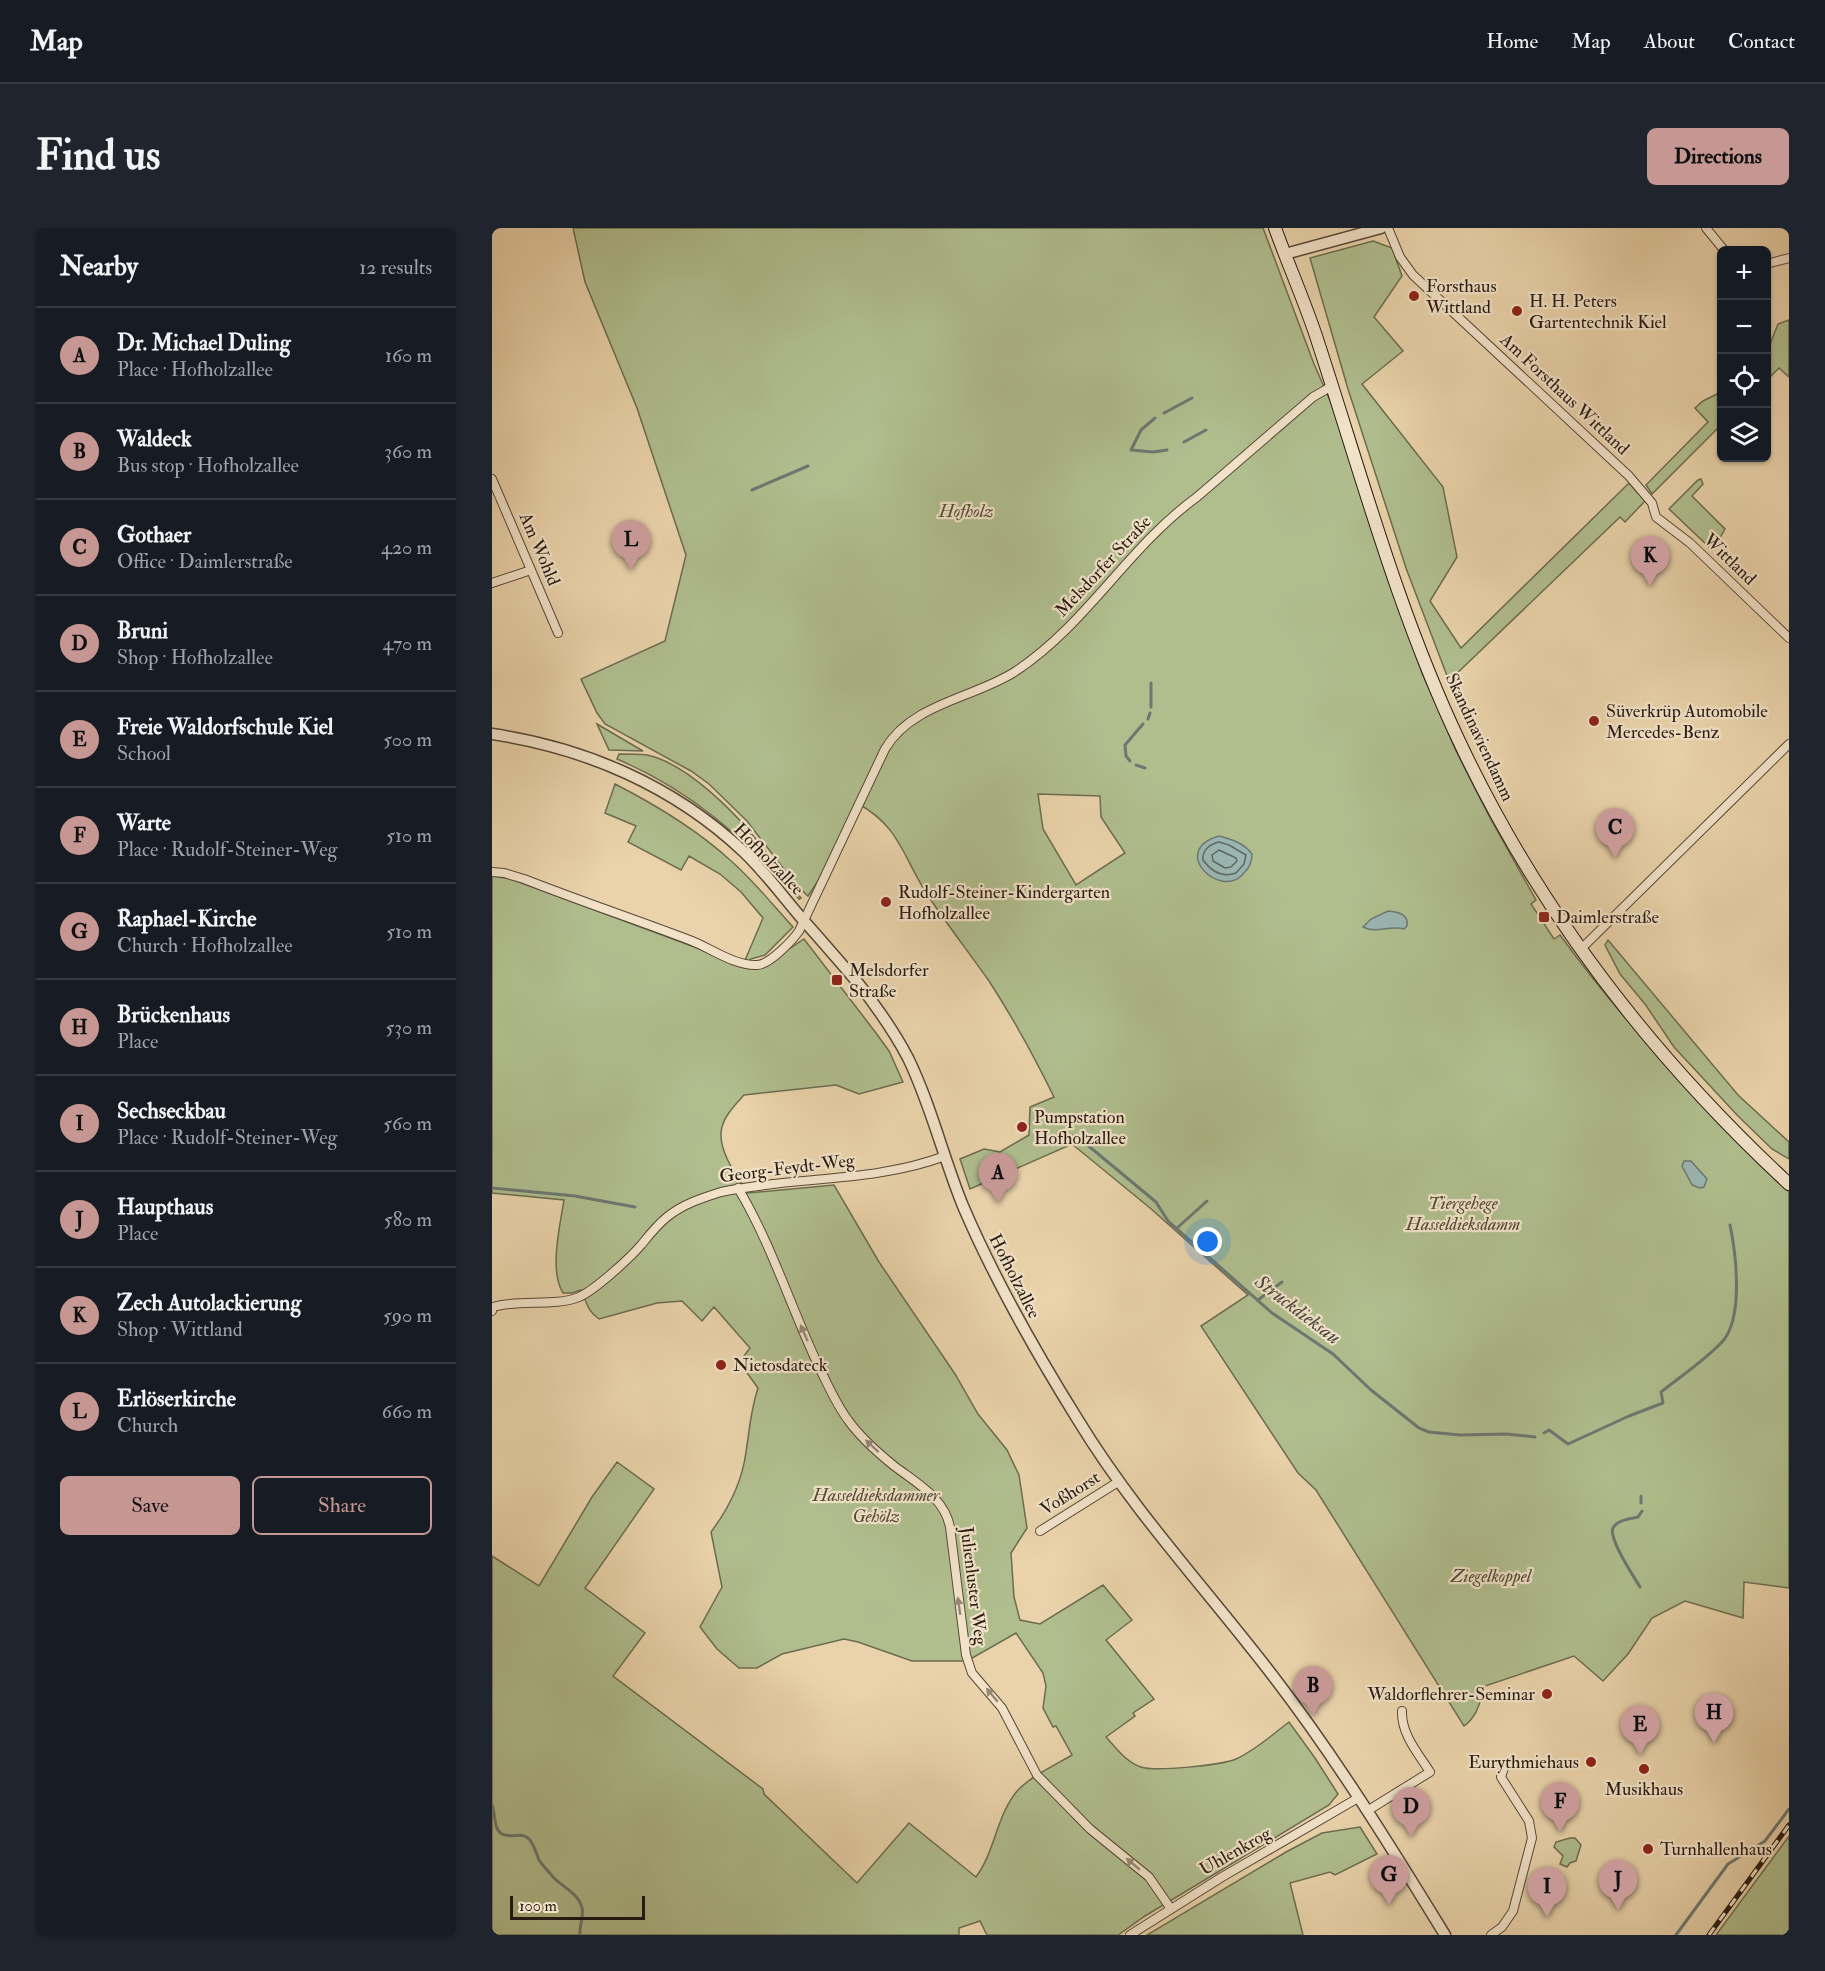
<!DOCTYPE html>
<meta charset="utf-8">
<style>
:root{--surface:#171b24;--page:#20242c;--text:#f1f3f6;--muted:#9ea1a6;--line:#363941;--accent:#c59692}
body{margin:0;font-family:"IM FELL Double Pica",serif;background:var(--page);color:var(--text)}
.controls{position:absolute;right:18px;top:18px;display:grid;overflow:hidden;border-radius:9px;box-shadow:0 2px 4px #0004}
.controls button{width:54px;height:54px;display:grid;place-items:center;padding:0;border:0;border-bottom:2px solid var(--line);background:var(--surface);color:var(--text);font:30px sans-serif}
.scale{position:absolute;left:18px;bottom:15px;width:135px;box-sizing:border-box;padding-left:6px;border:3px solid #281a11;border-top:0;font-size:16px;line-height:21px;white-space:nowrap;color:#281a11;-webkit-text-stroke:4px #f1e2c8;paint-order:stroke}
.you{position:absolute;left:716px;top:1014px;width:21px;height:21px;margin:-15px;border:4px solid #fff;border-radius:50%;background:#1a73e8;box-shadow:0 0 0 9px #1a73e833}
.badge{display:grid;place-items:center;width:39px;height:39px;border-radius:50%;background:var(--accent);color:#111;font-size:20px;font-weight:700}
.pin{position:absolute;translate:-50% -50px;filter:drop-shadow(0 2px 3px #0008)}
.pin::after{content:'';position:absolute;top:32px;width:21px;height:18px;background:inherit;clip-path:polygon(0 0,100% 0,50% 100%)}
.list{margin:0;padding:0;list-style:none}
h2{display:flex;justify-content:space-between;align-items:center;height:78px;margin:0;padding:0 24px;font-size:26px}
h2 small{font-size:20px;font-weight:400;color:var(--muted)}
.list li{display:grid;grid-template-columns:39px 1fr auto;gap:18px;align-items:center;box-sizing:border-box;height:96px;padding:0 24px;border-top:2px solid var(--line)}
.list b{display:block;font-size:22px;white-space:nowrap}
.list p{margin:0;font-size:20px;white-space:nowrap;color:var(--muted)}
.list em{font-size:20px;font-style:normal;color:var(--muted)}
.actions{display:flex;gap:12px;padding:18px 24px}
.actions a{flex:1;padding:14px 0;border:2px solid var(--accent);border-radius:9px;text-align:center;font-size:21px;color:var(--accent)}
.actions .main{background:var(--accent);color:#111}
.icon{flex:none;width:33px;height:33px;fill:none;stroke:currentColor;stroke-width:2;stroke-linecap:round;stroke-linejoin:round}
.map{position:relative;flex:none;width:1297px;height:1707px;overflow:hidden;border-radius:9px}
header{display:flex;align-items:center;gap:36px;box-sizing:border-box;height:84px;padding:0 30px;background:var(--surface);border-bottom:2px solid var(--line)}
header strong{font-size:28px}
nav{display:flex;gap:33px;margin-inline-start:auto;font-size:21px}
.intro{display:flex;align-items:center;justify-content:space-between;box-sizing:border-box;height:144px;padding:0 36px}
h1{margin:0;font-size:42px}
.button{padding:15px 27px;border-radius:9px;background:var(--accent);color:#111;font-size:21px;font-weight:700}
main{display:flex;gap:36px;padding:0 36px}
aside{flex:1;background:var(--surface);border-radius:9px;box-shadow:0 2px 4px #0004}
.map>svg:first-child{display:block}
.green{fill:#b0be8e;stroke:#6c6c50;stroke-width:1.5;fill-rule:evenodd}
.water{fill:#9ab6b2;stroke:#6c7872;stroke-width:1.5}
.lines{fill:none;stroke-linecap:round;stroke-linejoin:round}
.shore{stroke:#616862;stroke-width:1.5}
.stream{stroke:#6c7872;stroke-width:3}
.minor-casing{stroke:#584838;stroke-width:10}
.tertiary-casing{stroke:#584838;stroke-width:13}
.secondary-casing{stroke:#281a11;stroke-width:14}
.minor{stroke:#f1e2c8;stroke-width:8}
.tertiary{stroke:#f1e2c8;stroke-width:10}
.secondary{stroke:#f1e2c8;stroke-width:12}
.rail-casing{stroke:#281a11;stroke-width:5}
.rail{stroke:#f1e2c8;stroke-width:3;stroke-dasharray:9;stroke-linecap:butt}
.oneway{fill:#978876}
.poi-dot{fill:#8f2418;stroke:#f1e2c8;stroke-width:2}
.labels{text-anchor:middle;stroke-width:4.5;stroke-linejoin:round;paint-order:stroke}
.poi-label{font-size:18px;fill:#281a11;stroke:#f1e2c8;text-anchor:start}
.street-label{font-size:18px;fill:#281a11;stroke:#f1e2c8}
.park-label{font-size:18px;font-style:italic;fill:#514b36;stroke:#f1e2c8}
.water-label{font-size:20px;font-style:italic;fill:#4a4941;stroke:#f1e2c8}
</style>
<header>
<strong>Map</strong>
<nav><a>Home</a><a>Map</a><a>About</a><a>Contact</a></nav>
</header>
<div class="intro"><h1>Find us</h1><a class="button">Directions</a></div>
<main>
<aside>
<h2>Nearby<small>12 results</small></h2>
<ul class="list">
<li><span class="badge">A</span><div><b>Dr. Michael Duling</b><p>Place · Hofholzallee</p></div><em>160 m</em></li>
<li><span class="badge">B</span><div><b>Waldeck</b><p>Bus stop · Hofholzallee</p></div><em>360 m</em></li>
<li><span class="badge">C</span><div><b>Gothaer</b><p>Office · Daimlerstraße</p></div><em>420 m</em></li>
<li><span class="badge">D</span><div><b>Bruni</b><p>Shop · Hofholzallee</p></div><em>470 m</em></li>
<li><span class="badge">E</span><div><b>Freie Waldorfschule Kiel</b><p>School</p></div><em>500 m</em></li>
<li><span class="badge">F</span><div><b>Warte</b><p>Place · Rudolf-Steiner-Weg</p></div><em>510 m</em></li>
<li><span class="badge">G</span><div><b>Raphael-Kirche</b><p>Church · Hofholzallee</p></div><em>510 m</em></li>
<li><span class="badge">H</span><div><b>Brückenhaus</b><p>Place</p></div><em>530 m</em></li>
<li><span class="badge">I</span><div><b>Sechseckbau</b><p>Place · Rudolf-Steiner-Weg</p></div><em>560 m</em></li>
<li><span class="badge">J</span><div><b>Haupthaus</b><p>Place</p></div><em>580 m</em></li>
<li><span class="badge">K</span><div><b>Zech Autolackierung</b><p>Shop · Wittland</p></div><em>590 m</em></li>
<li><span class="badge">L</span><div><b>Erlöserkirche</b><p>Church</p></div><em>660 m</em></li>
</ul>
<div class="actions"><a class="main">Save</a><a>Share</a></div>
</aside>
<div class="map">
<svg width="1297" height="1707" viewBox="0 0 1297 1707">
<rect width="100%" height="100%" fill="#ead3ab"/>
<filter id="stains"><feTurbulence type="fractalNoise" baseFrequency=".00333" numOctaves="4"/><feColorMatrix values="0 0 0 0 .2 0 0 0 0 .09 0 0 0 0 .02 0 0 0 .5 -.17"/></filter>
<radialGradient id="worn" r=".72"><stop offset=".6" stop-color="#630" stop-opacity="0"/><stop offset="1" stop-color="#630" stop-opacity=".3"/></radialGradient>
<g class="green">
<path d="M81,0h690l51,136 24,55 48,155 36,99 34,78 33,65 47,84 -5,4 23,35 6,-4c68,93 146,176 229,257v396l-45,-6 -1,36 -58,-17 -33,17 -24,36 -25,27 -29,-25 -89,30c-5,15 -7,30 -21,40l-148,-236 -18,-17 -97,-147 47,-31 -98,-87 -78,-64 -102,45 -10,-30 24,-10 16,3 29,-17 1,-28 24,-10c-19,-39 -41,-79 -65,-116 -21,-30 -44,-59 -64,-90 -23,-37 -26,-65 -68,-88l-39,78 -10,15 -12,-11 -49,-64 -38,-37 -18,-13 -86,-47 -8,-11 -16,-34 84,-38 21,-86 -49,-147 -52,-126zM546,566l62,2 1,21 24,36 -49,32 -33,-56z"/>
<path d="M881,13l19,7 10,28 -28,41 29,34 -41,33 81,103 14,70 -27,44 31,47 168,-165 16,18 -20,21 -5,-5 -171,164 -43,-113 -58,-179 -38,-131z"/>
<path d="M1297,92v57l-10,-9 -12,12v-28l11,-28z"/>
<path d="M1229,164v33l-69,69 -6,-9 62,-63 -13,-14 8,-7z"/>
<path d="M1209,251l2,5 -11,12 33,33 -4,7 -12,11 -40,-38 29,-29z"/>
<path d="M105,496l46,27 -34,-1z"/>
<path d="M127,526c9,0 19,0 28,1 39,8 88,57 112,88 14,18 26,38 42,55l-2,1c-56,-61 -105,-107 -182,-140z"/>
<path d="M123,556c41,21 81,45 115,76 23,20 42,44 63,67l-28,28 -14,4 -8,6 25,-2 36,-24 72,94 13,18 14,31 -44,12 -23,-9 -92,10c-8,9 -19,20 -22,32 -6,21 15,50 26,66l86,-8 45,77 76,112 23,40 29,36 12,25 8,53 -16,25 3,44 6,23 20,4 63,-39 29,35 -26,20 48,59 -21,14 2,3 -29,21c10,11 20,25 35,30 14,5 81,-2 95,-8 20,-9 37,-25 53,-37l26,36 23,36 -9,11 -184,111 -27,19h-131l-7,-14 -21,7v7h-467v-379l47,30 53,-89 25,-35 37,27 -69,99 60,45 -32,43 150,113 1,5 93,89 52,-60 67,54c18,-24 20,-57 38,-82 11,-16 41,-30 58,-40l-16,-29 -3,1 -10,-19 3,-22 -3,-13 -27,-40 -49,28h-55l-54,-19 -14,-3 -62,15 -25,14h-18l-22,-19 -17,-22 22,-40 -11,-55c18,-24 31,-49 35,-80 4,-25 4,-39 12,-64l-16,-22 -1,-6 9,-12 -36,-41 -12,14 -20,-20 -25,2 -58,16c-12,-8 -12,-17 -18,-29l-9,3h-9c-14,-22 -3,-68 1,-93l-72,-7v-317l19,3 232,86 20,-47 -22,-26 -21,-18 -31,-18 -8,14 -53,-28 8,-16 -31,-13z"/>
<path d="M1116,712l130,155 51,47v17l-17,-10 -34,-33 -64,-69 -29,-43 -25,-30 -15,-29z"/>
<path d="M868,1599l17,27 -42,21 -5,-3 -40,11 13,52h-156l139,-83 36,-19z"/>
<path d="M1297,1608v99h-73l65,-88z"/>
<path d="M1078,1610h5l6,7 -5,16 -6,2 -3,4 -7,-3 3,-8 -9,-9 2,-5z"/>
</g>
<g class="water">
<path d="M727,608c12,3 25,7 33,18 0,9 -3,14 -9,20 -22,26 -75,-23 -24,-38z"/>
<path d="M896,683c10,1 21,3 19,15l-3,3c-14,-4 -28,5 -41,-2l8,-8z"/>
<path d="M1192,933h7l16,18 -3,8 -4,1 -8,-3 -10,-19z"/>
</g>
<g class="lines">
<g class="shore">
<path d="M727,614l10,3 17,10 -2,9 -8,9c-14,5 -25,-2 -33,-13 -1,-10 7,-16 16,-18z"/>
<path d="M727,622l17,8 1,3 -6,6 -6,1 -12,-7 -1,-6z"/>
</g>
<g class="stream">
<path d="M672,185l28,-15"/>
<path d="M663,190l-14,12 -10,20 22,2 14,-2"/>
<path d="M692,214l22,-12"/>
<path d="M260,262l56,-24"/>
<path d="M659,455v24"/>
<path d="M656,491l2,-6"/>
<path d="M638,533l-4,-5 -1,-11 18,-21"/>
<path d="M644,537l9,3"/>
<path d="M581,908l12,7 71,59 12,19 104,92 61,41 38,36 48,38 10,4 31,3 46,-1 29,3"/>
<path d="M0,960l83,8 60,11"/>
<path d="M685,1000l30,-27"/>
<path d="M766,1072l24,-18"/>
<path d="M1052,1205l5,-3 19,14 61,-28 34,-13 -2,-11c20,-16 43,-31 61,-50 22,-24 14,-88 8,-117"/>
<path d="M1149,1268v7"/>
<path d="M1148,1359c-6,-10 -32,-49 -27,-59 4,-8 17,-9 25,-11l4,-6"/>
<path d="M0,1577c4,9 1,24 10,29 9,5 20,-3 27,5 5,5 7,14 10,21 4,6 10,12 15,18 9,9 25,16 28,30 2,9 -3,18 -2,27"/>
<path d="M1184,1707l52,-71 37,-23 24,-32"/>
</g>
<g class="minor-casing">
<g id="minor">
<path d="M896,0l12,29 13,18 216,201 23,27 4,14 34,26 99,95"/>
<path d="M1214,0l18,22"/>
<path d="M1274,36l23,-6"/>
<path d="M0,251l66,154"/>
<path d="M0,355l39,-13"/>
<path d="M0,644l12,1 20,6c56,22 113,41 168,62 20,8 43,25 65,24 12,0 35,-24 42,-34l86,-182c27,-46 90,-51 131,-78 71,-47 112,-124 181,-174l116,-100 19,-11"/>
<path d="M1089,721l208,-205"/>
<path d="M246,960c34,57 53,120 81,179 9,18 17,37 29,53 12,17 29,32 45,45 23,18 51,32 57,62l16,128 6,18 30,35 35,67 53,54 59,48 22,32"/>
<path d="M0,1083l1,-4c26,-8 62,0 86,-10 16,-7 51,-39 63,-53 8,-10 15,-19 25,-27 16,-13 35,-19 54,-25 74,-16 152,-9 224,-36"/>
<path d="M548,1303l78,-49"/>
<path d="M875,1583l63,-39c-12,-19 -29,-38 -28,-61"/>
<path d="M638,1707l92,-58 136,-79"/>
<path d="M999,1707l11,-8 11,-16 19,-73 -3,-17 -28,-44 4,-12"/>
</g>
</g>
<g class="tertiary-casing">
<g id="tertiary">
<path d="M793,26l96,-26"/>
<path d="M0,506c94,14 182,52 252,118 22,21 40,46 60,69 18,20 36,41 54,62 18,23 36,48 50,75 23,47 35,99 55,148 32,75 72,145 115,214 56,92 130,171 195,256 63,82 118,171 172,259"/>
</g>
</g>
<g class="secondary-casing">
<path id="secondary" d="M783,0c13,36 29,72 41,108 45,137 82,277 144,407 80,170 192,314 329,441"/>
</g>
<use href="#minor" class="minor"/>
<use href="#tertiary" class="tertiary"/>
<use href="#secondary" class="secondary"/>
<g class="rail-casing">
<path id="rail" d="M1217,1707l80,-110"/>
</g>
<use href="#rail" class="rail"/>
</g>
<defs><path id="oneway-solid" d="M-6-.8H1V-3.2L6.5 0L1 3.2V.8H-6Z" transform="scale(1.5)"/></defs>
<g class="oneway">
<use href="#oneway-solid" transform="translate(312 1105) rotate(-114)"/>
<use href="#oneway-solid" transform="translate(380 1218) rotate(-137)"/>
<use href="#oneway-solid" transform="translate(467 1378) rotate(-98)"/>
<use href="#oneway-solid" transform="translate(500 1467) rotate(-130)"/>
<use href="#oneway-solid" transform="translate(641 1636) rotate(-140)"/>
</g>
<g class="poi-dot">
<circle cx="922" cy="68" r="6"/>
<circle cx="1025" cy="83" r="6"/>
<circle cx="1102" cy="493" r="6"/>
<circle cx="394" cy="674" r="6"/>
<rect x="1046" y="683" width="12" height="12" rx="3"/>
<rect x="339" y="746" width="12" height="12" rx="3"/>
<circle cx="530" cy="899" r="6"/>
<circle cx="229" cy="1137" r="6"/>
<circle cx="1055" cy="1466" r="6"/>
<circle cx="1099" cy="1534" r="6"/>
<circle cx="1152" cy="1541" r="6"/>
<circle cx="1156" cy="1621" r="6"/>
</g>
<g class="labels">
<g class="poi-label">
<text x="934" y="64">Forsthaus<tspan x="934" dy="21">Wittland</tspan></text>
<text x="1037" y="79">H. H. Peters<tspan x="1037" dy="21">Gartentechnik Kiel</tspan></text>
<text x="1114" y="489">Süverkrüp Automobile<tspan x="1114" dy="21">Mercedes-Benz</tspan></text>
<text x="406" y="670">Rudolf-Steiner-Kindergarten<tspan x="406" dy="21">Hofholzallee</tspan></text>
<text x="1064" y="695">Daimlerstraße</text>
<text x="357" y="748">Melsdorfer<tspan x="357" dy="21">Straße</tspan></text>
<text x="542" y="895">Pumpstation<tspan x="542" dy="21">Hofholzallee</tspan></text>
<text x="241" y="1143">Nietosdateck</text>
<text x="1043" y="1472" text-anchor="end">Waldorflehrer-Seminar</text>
<text x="1087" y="1540" text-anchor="end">Eurythmiehaus</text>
<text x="1152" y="1567" text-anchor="middle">Musikhaus</text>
<text x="1168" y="1627">Turnhallenhaus</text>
</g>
<g class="street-label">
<text transform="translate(1073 166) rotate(43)" y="6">Am Forsthaus Wittland</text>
<text transform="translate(48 321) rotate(67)" y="6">Am Wohld</text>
<text transform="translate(1238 331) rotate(44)" y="6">Wittland</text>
<text transform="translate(611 338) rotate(-47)" y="6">Melsdorfer Straße</text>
<text transform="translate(988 509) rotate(65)" y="6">Skandinaviendamm</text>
<text transform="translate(277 631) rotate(46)" y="6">Hofholzallee</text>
<text transform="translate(295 940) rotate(-7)" y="6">Georg-Feydt-Weg</text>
<text transform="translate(523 1048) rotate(63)" y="6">Hofholzallee</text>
<text transform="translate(578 1265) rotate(-32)" y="6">Voßhorst</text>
<text transform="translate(482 1358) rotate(83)" y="6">Julienluster Weg</text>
<text transform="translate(743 1623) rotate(-30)" y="6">Uhlenkrog</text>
</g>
<g class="park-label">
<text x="474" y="289">Hofholz</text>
<text x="971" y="981">Tiergehege<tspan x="971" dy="21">Hasseldieksdamm</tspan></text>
<text x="384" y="1273">Hasseldieksdammer<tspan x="384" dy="21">Gehölz</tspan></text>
<text x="999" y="1354">Ziegelkoppel</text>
</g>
<g class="water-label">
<text transform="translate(806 1081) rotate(37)" y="7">Struckdieksau</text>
</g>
</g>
<rect width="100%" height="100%" filter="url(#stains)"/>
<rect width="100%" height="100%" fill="url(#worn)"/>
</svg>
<div class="controls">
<button>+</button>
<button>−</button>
<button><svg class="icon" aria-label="locate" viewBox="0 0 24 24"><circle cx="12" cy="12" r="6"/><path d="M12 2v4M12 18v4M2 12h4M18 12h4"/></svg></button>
<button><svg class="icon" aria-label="layers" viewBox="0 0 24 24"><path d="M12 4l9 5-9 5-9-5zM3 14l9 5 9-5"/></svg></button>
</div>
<div class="scale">100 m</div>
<div class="you"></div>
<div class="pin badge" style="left:506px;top:975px">A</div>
<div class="pin badge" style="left:821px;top:1488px">B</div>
<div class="pin badge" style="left:1123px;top:630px">C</div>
<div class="pin badge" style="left:919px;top:1609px">D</div>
<div class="pin badge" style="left:1148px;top:1527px">E</div>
<div class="pin badge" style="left:1068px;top:1604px">F</div>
<div class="pin badge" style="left:897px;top:1677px">G</div>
<div class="pin badge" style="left:1222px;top:1515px">H</div>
<div class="pin badge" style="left:1055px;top:1689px">I</div>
<div class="pin badge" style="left:1126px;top:1682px">J</div>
<div class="pin badge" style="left:1158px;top:358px">K</div>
<div class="pin badge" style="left:139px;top:342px">L</div>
</div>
</main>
